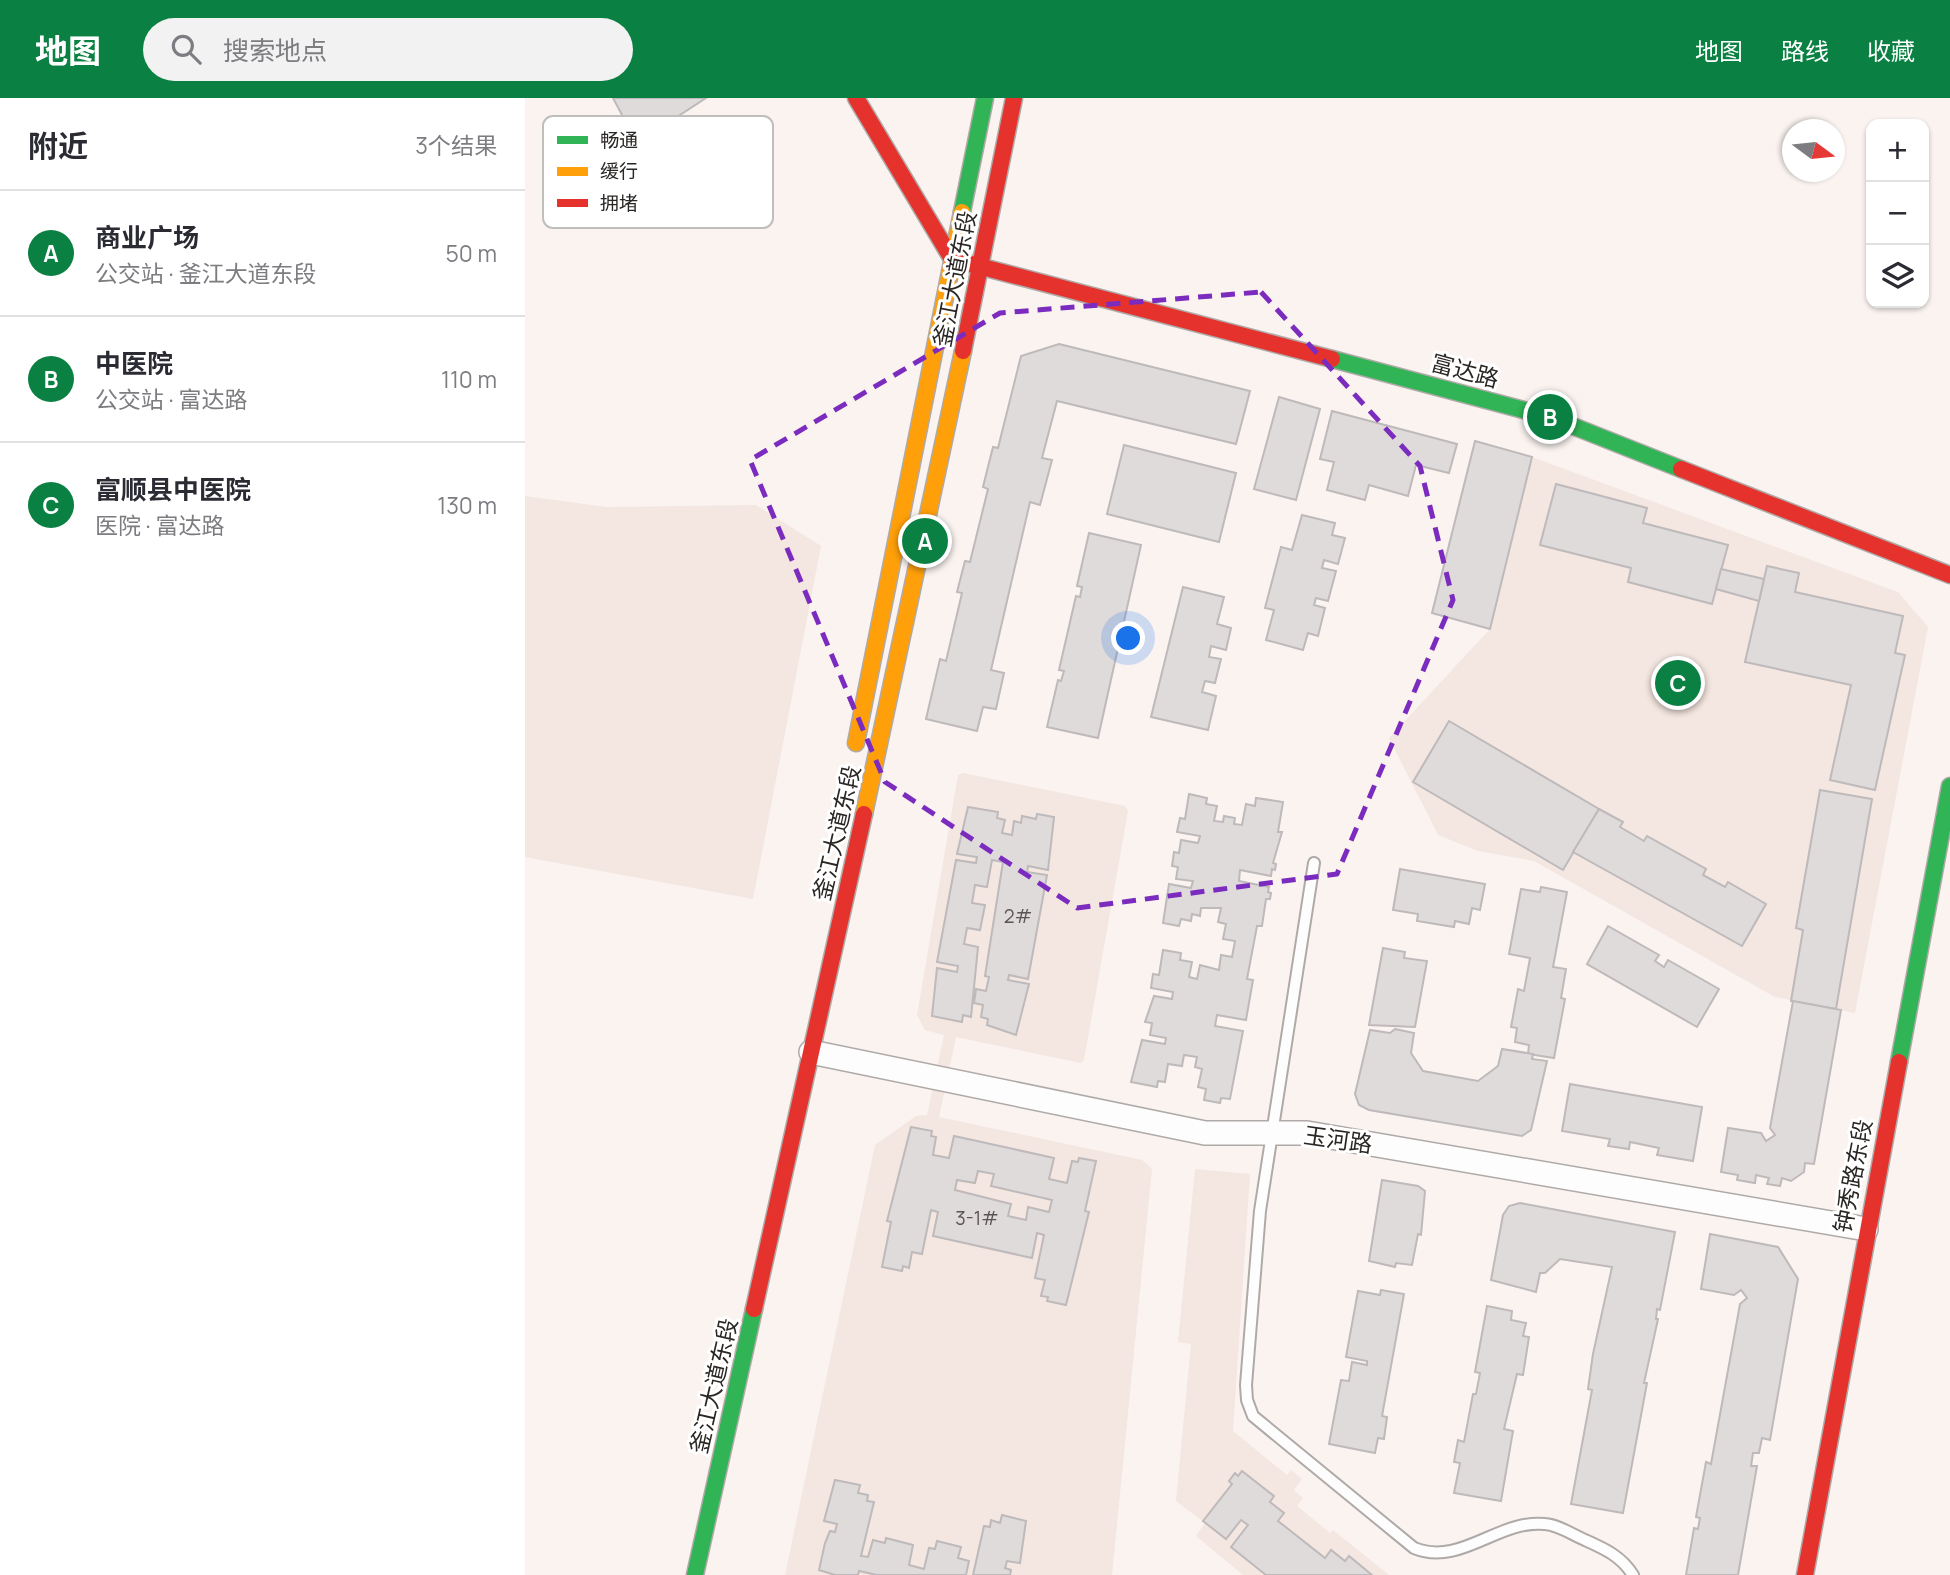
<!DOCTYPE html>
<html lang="zh">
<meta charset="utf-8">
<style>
:root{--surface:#fff;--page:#f2f2f3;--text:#2b2b33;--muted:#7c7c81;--line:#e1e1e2;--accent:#0b8043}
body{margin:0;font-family:Manrope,"Noto Sans SC",sans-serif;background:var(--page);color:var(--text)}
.controls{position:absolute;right:21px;top:21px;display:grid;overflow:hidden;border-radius:14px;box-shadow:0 2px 5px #0004}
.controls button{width:63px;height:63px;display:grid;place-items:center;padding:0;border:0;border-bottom:2px solid var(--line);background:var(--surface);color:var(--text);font:35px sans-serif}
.compass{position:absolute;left:1257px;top:21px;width:63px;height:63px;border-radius:50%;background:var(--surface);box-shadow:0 2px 5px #0004;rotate:105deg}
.you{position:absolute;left:604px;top:541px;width:24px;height:24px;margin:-18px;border:5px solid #fff;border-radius:50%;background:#1a73e8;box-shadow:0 0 0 10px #1a73e833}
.badge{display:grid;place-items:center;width:46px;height:46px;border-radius:50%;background:var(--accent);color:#fff;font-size:23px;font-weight:700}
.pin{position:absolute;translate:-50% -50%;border:4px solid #fff;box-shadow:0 2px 7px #0006}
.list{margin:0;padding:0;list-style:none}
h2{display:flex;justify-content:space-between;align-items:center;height:91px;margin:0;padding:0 28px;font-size:30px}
h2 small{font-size:23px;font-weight:400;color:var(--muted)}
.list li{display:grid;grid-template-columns:46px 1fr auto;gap:21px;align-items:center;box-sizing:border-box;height:126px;padding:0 28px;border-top:2px solid var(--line)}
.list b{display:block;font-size:26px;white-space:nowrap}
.list p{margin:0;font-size:23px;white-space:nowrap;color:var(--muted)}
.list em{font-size:23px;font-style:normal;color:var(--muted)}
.icon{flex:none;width:38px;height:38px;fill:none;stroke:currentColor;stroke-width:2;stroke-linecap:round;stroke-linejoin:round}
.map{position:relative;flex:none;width:1425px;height:1477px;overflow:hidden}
header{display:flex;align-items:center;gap:42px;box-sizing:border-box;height:98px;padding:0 35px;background:var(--accent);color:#fff}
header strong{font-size:33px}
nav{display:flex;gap:38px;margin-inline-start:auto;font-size:24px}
.search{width:490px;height:63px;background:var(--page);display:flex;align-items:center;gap:18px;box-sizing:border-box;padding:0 24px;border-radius:38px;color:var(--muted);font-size:26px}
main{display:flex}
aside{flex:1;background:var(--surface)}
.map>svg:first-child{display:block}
.built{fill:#f4e6e0}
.building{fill:#e0dbdb;stroke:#beb9ba;stroke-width:2;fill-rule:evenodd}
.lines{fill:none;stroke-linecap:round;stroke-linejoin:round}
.lane-casing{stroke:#afaaa8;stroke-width:14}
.street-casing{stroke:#afaaa8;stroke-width:26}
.fast-casing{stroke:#afaaa8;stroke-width:19}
.slow-casing{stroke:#afaaa8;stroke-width:19}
.jam-casing{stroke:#afaaa8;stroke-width:19}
.lane{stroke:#fefdfd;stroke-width:10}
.street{stroke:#fefdfd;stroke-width:23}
.fast{stroke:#30b455;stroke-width:16}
.slow{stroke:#ff9f0a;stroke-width:16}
.jam{stroke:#e5322d;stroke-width:16}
.marked{fill:none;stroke:#7b2cbf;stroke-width:5;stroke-dasharray:14 9;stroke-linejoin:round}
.labels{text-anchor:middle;stroke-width:6;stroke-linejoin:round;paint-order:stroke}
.number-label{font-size:19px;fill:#5a5554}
.street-label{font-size:23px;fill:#2a2624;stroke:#fff}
.key{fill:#fff;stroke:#bfbebd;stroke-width:2}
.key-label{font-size:19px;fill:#2a2624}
</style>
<header>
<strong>地图</strong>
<div class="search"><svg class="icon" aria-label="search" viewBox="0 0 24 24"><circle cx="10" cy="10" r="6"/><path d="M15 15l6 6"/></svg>搜索地点</div>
<nav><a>地图</a><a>路线</a><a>收藏</a></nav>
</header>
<main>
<aside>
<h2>附近<small>3个结果</small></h2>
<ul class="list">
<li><span class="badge">A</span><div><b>商业广场</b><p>公交站 · 釜江大道东段</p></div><em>50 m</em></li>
<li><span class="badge">B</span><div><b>中医院</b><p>公交站 · 富达路</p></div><em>110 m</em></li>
<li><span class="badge">C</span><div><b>富顺县中医院</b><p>医院 · 富达路</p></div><em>130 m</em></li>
</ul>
</aside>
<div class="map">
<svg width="1425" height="1477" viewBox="0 0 1425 1477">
<rect width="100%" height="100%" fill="#faf3f0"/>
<g class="built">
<path d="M1007,359l366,135 30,35 -73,386 -80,-16 -241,-136 -56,-10 -40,-16 -49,-97 101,-109z"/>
<path d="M0,398l81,11 150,-2 65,41 -68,353 -228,-42z"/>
<path d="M438,675l162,33 3,5 -44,249 -3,3 -125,-26 -17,80 203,43 10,9 -40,406h-327l90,-430 41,-29 11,-1 17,-80 -19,-5 -8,-15 41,-240z"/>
<path d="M670,1071l55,5 -17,257 54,44 4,-5 11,9 -8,11 9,8 -6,8 33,27 3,-3 56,45h-146l-47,-39 9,-13 -29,-22 15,-157 -13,-2z"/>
</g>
<g class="building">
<path d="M88,0h93l-69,45z"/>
<path d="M534,246l191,47 -14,53 -179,-43 -15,57 10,2 -12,45 -10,-3 -39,168 13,3 -8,36 -13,-2 -6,24 -51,-12 14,-60 6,2 16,-68 -5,-1 8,-31 5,1 18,-73 -5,-2 10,-40 5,1 23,-92z"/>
<path d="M754,299l41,12 -24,91 -42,-11z"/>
<path d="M807,313l125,33 -8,29 -33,-8 -8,31 -39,-11 -4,15 -38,-10 7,-28 -14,-3z"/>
<path d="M950,343l57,16 -42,172 -58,-16z"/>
<path d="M599,347l112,28 -17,69 -112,-28z"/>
<path d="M1031,386l91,24 -4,15 85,22 -16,59 -84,-22 3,-14 -91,-23z"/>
<path d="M777,417l33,8 -3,12 13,3 -7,26 -14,-4 -2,8 14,3 -8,30 -12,-3 -2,7 11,3 -7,28 -10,-3 -5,17 -37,-10 8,-30 -9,-2 16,-61 11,3z"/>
<path d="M564,435l52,12 -43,193 -51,-11 11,-47 3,1 3,-10 -5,-1 17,-74 4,1 2,-10 -5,-1z"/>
<path d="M1242,468l32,7 -4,19 108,24 -8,37 10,2 -30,135 -45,-10 21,-95 -106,-23z"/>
<path d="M1196,471l43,10 -5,22 -43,-12z"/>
<path d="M658,489l41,10 -7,27 14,4 -5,22 -15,-4 -2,11 12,2 -6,24 -10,-2 -3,11 14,4 -8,34 -57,-13z"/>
<path d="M924,623l150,88 -36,61 -150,-88z"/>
<path d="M1295,692l52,9 -36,210 -45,-8 12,-71 -7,-2z"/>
<path d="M664,696l18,4 -1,6 11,2 -3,15 9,1 1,-6 11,2 -1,6 8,1 4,-21 9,2 1,-8 27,4 -5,30h4l-9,31 3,1 -1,6 -3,-1 -1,7 -31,-6 -1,11 30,6 -1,5 3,1 -1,6h-4l-4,27h-5l-10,53 6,1 -7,40 -29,-5 -2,11 28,5 -13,68 -9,-1 -1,5 -16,-3 2,-11 -8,-2 4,-18 -7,-2 2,-10 -13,-2 -2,11 -14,-2 -3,18 -7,-1 -1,6 -26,-5 11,-42 23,4 1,-6 -16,-3 2,-12 -7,-1 9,-26 18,3 1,-7 -22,-4 2,-14 6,1 4,-25 18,3 -1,7 12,2 -3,15 8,2 3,-14 19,5 2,-15 11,2 3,-16 -12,-2 3,-15 -8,-2 3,-14h-20l-1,8 -8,-2 -1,7 -10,-2 -2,7 -16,-3 6,-39 22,4 2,-7 -17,-2 2,-12 -6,-1 2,-14 5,1 2,-13 17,3 2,-7 -23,-4 3,-14 5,1z"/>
<path d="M443,709l30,5 -1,6 8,2 -3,13 10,2 2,-14 7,2 1,-7 14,3 1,-5 17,3 -6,53 -20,-4 -1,6 20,3 -19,104 -19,-4 -1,5 21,4 -13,51 -29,-10 1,-6 -7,-2 2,-12 -9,-2 2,-14 10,2 3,-14 -4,-1 18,-114 -11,-2 -5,27 -12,-2 -3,18 13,2 -5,25 -13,-2 -3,16 14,3 -7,70 -8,-2 -1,7 -30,-6 5,-48 20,4 1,-6 -21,-4 19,-102 20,3 1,-6 -20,-3z"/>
<path d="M1074,711l24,13 -3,5 24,14 3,-5 59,33 -3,6 22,12 3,-5 38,22 -24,42 -169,-94z"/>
<path d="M875,771l85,15 -5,26 -8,-2 -3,16 -14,-3 -1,6 -37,-6 1,-7 -25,-4z"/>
<path d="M1016,789l26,5 -14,75 13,2 -5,29 4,1 -11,59 -26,-4 1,-9 -14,-3 2,-14 -6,-1 7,-38 6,2 6,-33 -21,-4 12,-65 19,3z"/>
<path d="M1083,828l51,29 -4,6 9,6 4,-7 51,29 -22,38 -110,-63z"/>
<path d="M858,850l22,4 -1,6 23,3 -12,66 -46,-2z"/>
<path d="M1268,903l48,9 -27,154 -9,-1 -1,9 -13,9 -9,-3 -2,8 -13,-2 2,-6 -13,-3 -1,8 -18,-3 1,-5 -17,-3 7,-44 33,5 5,8 9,-6 -5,-7z"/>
<path d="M870,931l19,4 -3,20 12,18 55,10 20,-15 4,-17 31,5 -1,5 15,2 -16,69 -9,6 -153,-26 -10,-5 -4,-11 15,-64 20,3z"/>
<path d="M1045,986l132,23 -9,54 -36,-6 2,-7 -29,-6 -1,7 -21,-3 2,-7 -48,-8z"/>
<path d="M386,1029l21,4 -1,5 5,1 -3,18 16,3 5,-22 100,22 -5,21 18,4 5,-22 6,1 1,-4 17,3 -11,50 4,1 -23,93 -19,-4 1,-4 -7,-1 4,-16 -10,-2 9,-43 -7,-2 -5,25 -99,-22 5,-24 -7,-2 -9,44 -10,-2 -3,16 -6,-2 -1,5 -20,-4 9,-45 -4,-1zM453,1073l16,3 -3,12 61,14 -3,12 -21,-5 -2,13 -18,-4 3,-12 -56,-14 2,-10 18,3z"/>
<path d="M857,1082l36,6 7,5 -4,44 -3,-1 -6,31 -16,-2 -1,4 -26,-6z"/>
<path d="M995,1105l155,29 -15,78 -3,-1 -1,10h2l-14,64h3l-24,130 -52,-9 21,-114 -4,-1 5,-35 19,-87 -52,-8 -15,14h-5l-4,19 -45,-12 12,-65 6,-9z"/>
<path d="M1185,1136l68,13 20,32 -28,161 -8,-2 -3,15h-6l-2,13h6l-19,109h-52l8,-47 4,1 2,-11 -4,-1 10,-55 5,2 29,-160 7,-6 -6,-8 -7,5 -33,-6z"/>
<path d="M856,1192l23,4 -22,122 5,1 -3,22 -6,-1 -3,15 -46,-9 12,-64 8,1 3,-19 15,3v-4l-21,-4 12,-66 22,4z"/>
<path d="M962,1208l25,5 -1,9 15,3 -3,13 6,1 -6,38 -6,-1 -13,55 9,2 -12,70 -47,-8 6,-30 -6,-1 4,-22 6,2 9,-48h3l4,-21 -5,-1z"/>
<path d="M717,1373l32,25 -4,6 14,11 -6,8 47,37 6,-8 14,11 4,-5 23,19h-106l-35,-28 17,-22 -7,-5 -15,19 -23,-18 29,-37 -3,-3 6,-8 3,3z"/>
<path d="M310,1382l25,5 -2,8 10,2 -1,6 7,1 -13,54 7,1 5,-17 12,3 1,-5 27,7 -4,20 15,4 5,-21 6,1 2,-8 24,6 -3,11 11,3 -3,14h-89l-18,-4 -1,4h-23l-16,-5 6,-27 5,-12 5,1 2,-8 -13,-3z"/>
<path d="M477,1417l24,6 -6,42 -13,-2 -2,7 6,2 -1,5h-37l11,-49 6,1 1,-7 9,3z"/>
</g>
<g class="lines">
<g class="lane-casing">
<path id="lane" d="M789,765l-54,348 -14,174 1,15 6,16 161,132c47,19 84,-29 131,-24 14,1 28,11 40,16 20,9 36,16 48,35"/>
</g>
<g class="street-casing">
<path id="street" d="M286,954l394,81h102l559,96"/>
</g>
<g class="fast-casing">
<g id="fast">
<path d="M437,114l23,-114"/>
<path d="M807,261l218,58 131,52"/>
<path d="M1374,964l51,-276"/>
<path d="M170,1477l59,-266"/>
</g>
</g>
<g class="slow-casing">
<g id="slow">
<path d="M331,645l106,-531"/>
<path d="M339,716l99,-463"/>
</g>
</g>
<g class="jam-casing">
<g id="jam">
<path d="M331,0l96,161 380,100"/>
<path d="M438,253l51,-253"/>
<path d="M1156,371l269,106"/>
<path d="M229,1211l110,-495"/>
<path d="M1280,1477l94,-513"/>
</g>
</g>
<use href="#lane" class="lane"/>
<use href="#street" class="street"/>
<use href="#fast" class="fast"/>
<use href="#slow" class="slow"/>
<use href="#jam" class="jam"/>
</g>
<path class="marked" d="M736,194l159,174 33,134 -116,274 -260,34 -192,-126 -135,-322 250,-147z"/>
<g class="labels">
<g class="number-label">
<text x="493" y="825">2#</text>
<text x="452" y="1127">3-1#</text>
</g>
<g class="street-label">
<text transform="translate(430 181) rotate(-79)" y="8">釜江大道东段</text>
<text transform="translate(940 273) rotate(15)" y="8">富达路</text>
<text transform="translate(312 735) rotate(-77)" y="8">釜江大道东段</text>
<text transform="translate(813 1042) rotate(8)" y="8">玉河路</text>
<text transform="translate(1328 1078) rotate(-79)" y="8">钟秀路东段</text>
<text transform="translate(189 1288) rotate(-77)" y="8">釜江大道东段</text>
</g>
</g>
<rect x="18" y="18" width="230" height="112" rx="10" class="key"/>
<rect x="32" y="38" width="31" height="8" fill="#30b455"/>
<rect x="32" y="69" width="31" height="9" fill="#ff9f0a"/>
<rect x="32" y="101" width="31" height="8" fill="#e5322d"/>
<g class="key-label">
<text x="75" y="49">畅通</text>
<text x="75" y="80">缓行</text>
<text x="75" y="112">拥堵</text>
</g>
</svg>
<div class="controls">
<button>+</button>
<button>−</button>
<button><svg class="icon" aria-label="layers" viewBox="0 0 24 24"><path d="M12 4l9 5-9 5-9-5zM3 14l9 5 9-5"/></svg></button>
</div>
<svg class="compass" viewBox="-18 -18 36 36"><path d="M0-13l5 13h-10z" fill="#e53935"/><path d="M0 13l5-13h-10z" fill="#7c7c81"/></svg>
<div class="you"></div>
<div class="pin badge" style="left:400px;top:443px">A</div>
<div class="pin badge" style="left:1025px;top:319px">B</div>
<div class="pin badge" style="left:1153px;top:585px">C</div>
</div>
</main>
